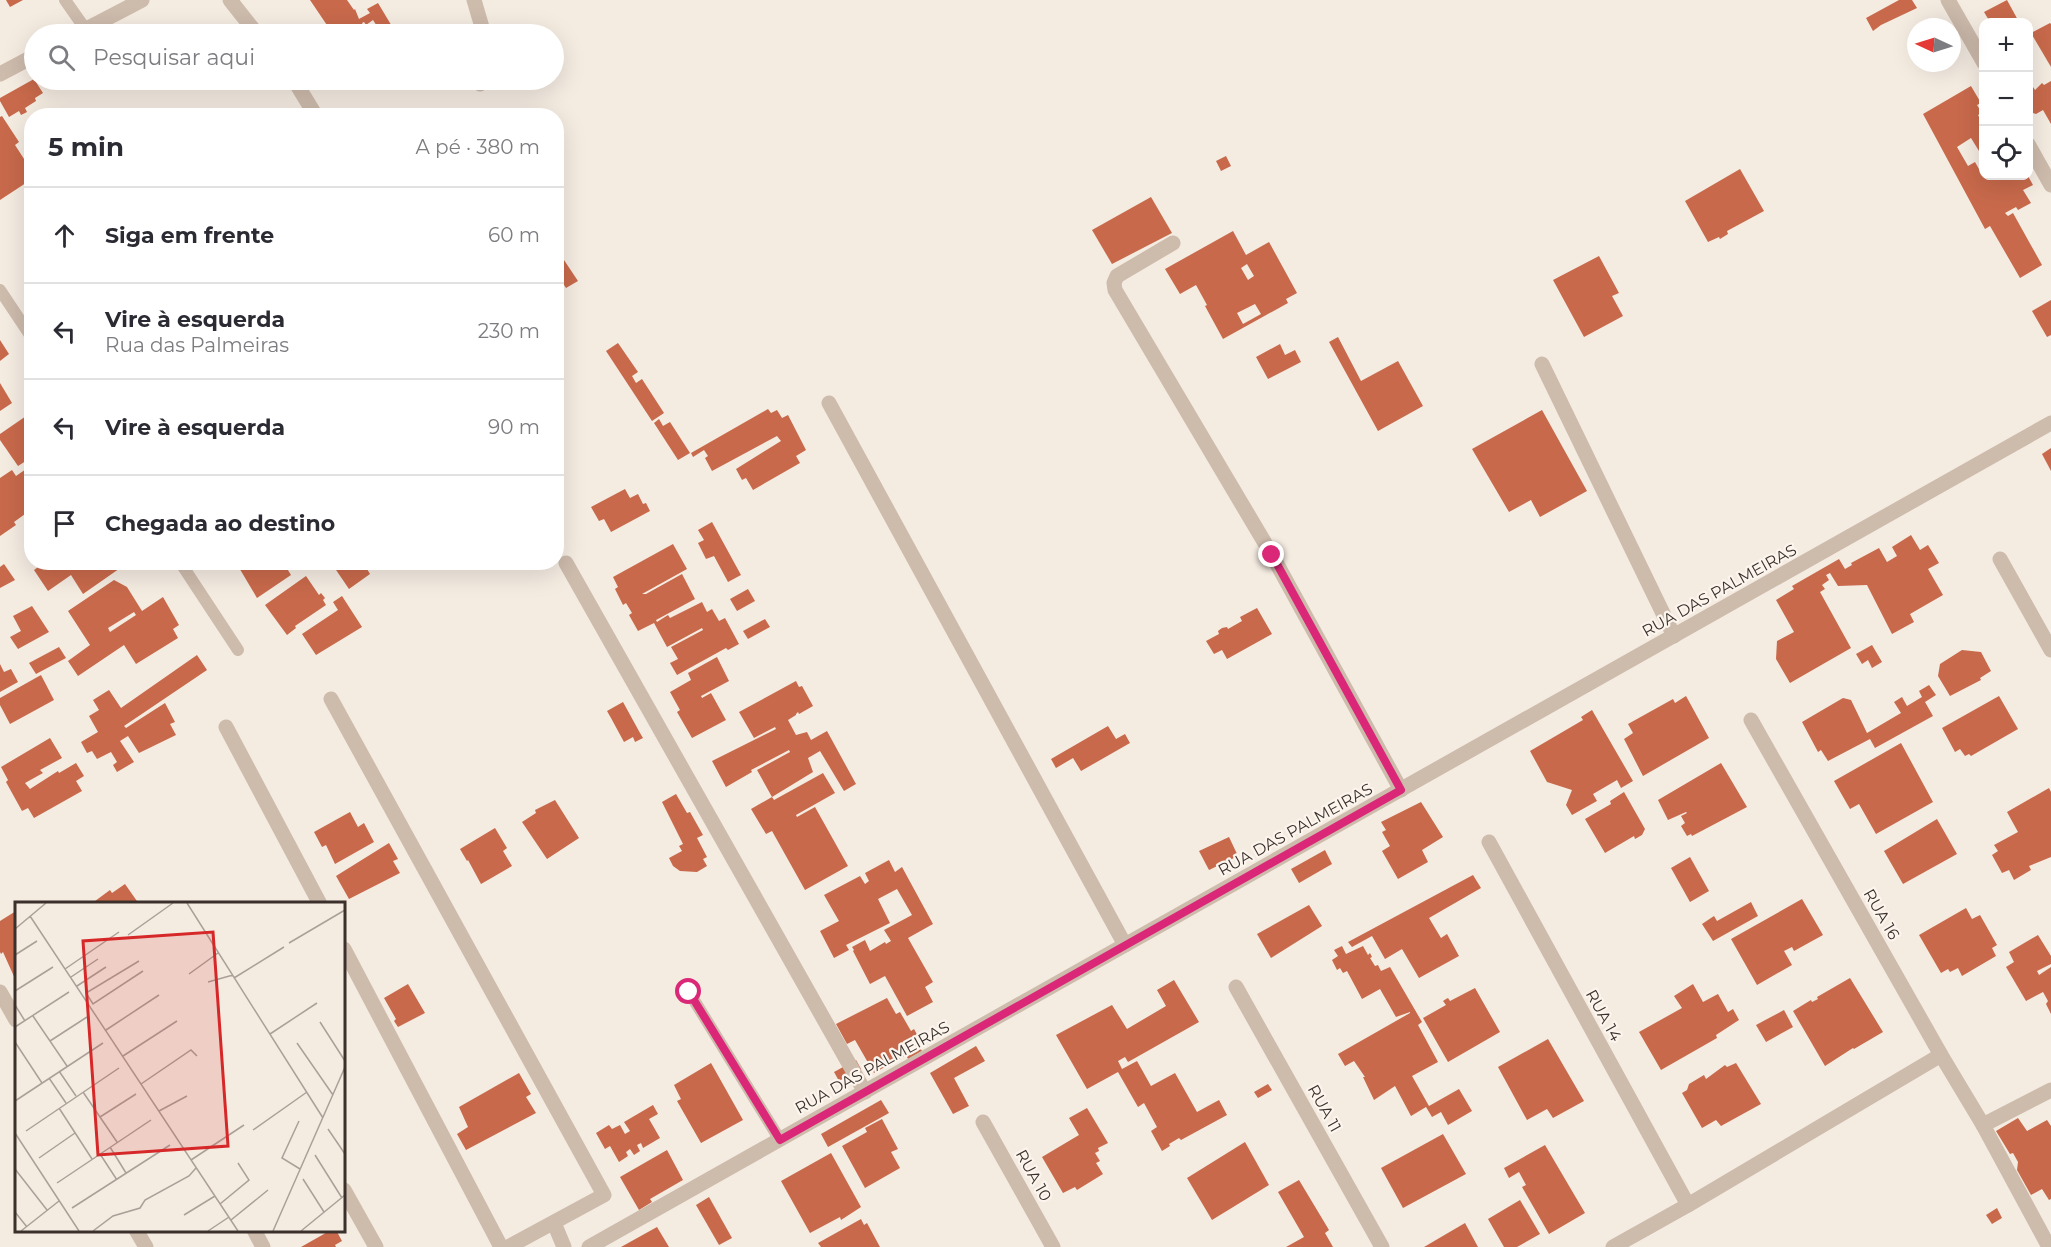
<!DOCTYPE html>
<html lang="pt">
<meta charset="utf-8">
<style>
:root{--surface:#fff;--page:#f7f7f7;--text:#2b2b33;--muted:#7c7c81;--line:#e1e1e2}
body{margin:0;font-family:Montserrat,sans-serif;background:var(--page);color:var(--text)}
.controls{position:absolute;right:18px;top:18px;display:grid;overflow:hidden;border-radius:12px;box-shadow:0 6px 24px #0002}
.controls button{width:54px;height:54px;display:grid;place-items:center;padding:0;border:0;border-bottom:2px solid var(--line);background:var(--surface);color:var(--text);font:30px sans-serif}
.compass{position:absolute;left:1907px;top:18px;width:54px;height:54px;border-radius:50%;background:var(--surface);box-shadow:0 6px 24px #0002;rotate:274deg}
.stop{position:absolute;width:18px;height:18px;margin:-14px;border:4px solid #db2777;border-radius:50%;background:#fff}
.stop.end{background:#db2777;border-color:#fff;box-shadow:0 2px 6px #0008}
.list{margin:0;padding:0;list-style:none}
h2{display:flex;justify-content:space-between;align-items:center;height:78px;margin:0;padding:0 24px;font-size:26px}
h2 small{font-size:20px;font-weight:400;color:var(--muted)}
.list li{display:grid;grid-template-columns:39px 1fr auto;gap:18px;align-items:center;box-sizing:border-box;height:96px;padding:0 24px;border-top:2px solid var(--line)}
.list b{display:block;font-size:22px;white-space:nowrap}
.list p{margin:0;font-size:20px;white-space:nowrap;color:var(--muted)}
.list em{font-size:20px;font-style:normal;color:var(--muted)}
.icon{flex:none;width:33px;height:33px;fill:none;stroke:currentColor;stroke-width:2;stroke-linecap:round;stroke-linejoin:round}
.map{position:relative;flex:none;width:2051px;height:1247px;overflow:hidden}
.search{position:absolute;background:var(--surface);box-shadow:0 6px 24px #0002;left:24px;top:24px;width:540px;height:66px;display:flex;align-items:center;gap:15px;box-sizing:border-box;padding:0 21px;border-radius:33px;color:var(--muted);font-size:22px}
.panel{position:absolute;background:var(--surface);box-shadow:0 6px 24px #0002;left:24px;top:108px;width:540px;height:462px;border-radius:24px}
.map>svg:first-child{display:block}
.building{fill:#c8694b;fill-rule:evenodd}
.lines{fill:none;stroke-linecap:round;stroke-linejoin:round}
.lane{stroke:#cdbbac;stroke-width:12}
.street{stroke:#cdbbac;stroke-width:15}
.route{stroke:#db2777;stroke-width:8}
.labels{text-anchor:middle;stroke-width:4.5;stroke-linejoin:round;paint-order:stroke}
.street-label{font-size:16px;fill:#3b302b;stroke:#fbf5ee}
.inset-road{fill:none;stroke:#aaa098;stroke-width:1.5}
.view{fill:#d62828;fill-opacity:0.15;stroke:#d62828;stroke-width:3}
.inset-edge{fill:none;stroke:#3b302b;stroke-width:3}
</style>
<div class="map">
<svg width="2051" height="1247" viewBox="0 0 2051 1247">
<rect width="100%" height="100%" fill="#f4ebe1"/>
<g class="building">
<path d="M6,0h17l-13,7z"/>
<path d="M310,0h37l7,10 1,-1 4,10 11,-6 -3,-4 11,-6 15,25 -11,6 -9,-14 -7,5 -2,-3 -2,1 1,2 -13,9h-17z"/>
<path d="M1899,0h13l5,8 -36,17 -8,6 -7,-13z"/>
<path d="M2007,0l12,22h-29l-6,-10z"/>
<path d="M2050,23l1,1v43l-20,-34z"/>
<path d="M34,79l9,14 -8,5 1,3 -11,7 2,4 -6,3 -2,-4 -10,6 -9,-16v-3z"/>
<path d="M2051,81v43l-8,-14 -7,4 -3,-1 -5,-12v-11l5,-3 2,3 7,-7 2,2z"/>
<path d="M1971,86l10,17 -4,2 5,8 -4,2 6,11v23l-5,2 -8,-13 -14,9 11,19 7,-4 9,16 4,-2h40l5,9 -10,5 8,13 -13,7 -2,-3 -11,6 3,3 5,-3 29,52 -22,13 -30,-52 -5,3 -62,-115z"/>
<path d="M2,116l17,26 -4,3 13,20 4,-2v16l-32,21v-83z"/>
<path d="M1226,156l5,10 -10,5 -5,-10z"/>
<path d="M1740,169l24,42 -37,20 1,3 -8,5 -1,-2 -11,5 -23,-41z"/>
<path d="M1151,197l21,36 -60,31 -20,-34z"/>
<path d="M1233,231l13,24 23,-13 28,51 -11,6 2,4 -65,36 -18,-33 2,-1 -11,-20 -16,9 -15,-25zM1247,264l7,12 -6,4 -7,-12zM1255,304l6,10 -18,10 -6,-11z"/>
<path d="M1599,256l20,37 -7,3 11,20 -39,21 -31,-57z"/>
<path d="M564,260l14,21 -12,7 -10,-15v-12l2,3z"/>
<path d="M2051,300v35l-4,2 -15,-26z"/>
<path d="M1338,337l23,44 37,-20 25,45 -45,25 -49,-89z"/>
<path d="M0,340l9,14 -9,7z"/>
<path d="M618,343l20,29 -6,4 4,7 6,-4 22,34 -12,8 -46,-70z"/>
<path d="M1280,344l5,11 10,-5 6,12 -33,17 -12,-22z"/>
<path d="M0,383l12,20 -12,8z"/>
<path d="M768,409l3,4 6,-3 5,8 6,-3 18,35 -10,6 4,7 -47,27 -7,-12 -4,2 -6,-11 45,-28 -4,-5 -65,35 -7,-13 3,-2 -4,-6 -11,7 -2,-4z"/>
<path d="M1542,410l45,81 -47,26 -9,-17 -22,12 -37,-63z"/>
<path d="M32,412v45l-14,9 -18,-26v-6z"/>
<path d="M659,419l4,7 7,-4 20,31 -12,7 -24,-37z"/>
<path d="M2051,448v23l-9,-17z"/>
<path d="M29,467h3v42l-18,13 2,3 -16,11v-58l12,-8 4,6z"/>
<path d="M625,489l5,9 8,-4 5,10 3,-1 4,8 -39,21 -7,-13 -5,2 -8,-14z"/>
<path d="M712,522l29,53 -13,7 -14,-26 -8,3 -8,-16 6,-3 -6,-10z"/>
<path d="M1911,535l9,15 8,-5 11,18 -11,6 15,26 -33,19 4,8 -22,12 -25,-49 -29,1 -8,-13 -4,2 3,5 -7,5 3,4 -5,3 31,56 -61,35 -14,-24 1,-18 17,-9 -18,-32 18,-11 -2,-3 47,-27 6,10 7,-4 -1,-2 28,-15 8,14 10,-6 -5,-9z"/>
<path d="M673,544l14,25 -45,25h4l36,-20 13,25 -39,21 1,2 11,-7 2,3 32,-16 5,10 5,-3 7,12 6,-3 14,26 -11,6 -2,-2 -49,27 -7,-12 8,-4 -7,-12 32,-17 -1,-2 -35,19 -13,-24 -16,8 -9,-16 3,-2 -6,-10 -3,2 -8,-16 3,-2 -5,-10z"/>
<path d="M45,562h80l1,2 -43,30 -12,-19 -23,16 -14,-21z"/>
<path d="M243,562h40l8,13 -34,23 -19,-32z"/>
<path d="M341,562h22l7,12 -21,15 -15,-22z"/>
<path d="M4,564l11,16 -15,8v-21z"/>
<path d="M306,576l13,19 2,-2 4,5 -2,2 3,5 -31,21 1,2 -9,7 -22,-30z"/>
<path d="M114,580l13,7 15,24 21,-14 16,28 -6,4 5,9 -42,26 -12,-19 -46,31 -10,-15 22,-16 -22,-34zM134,612l2,3 -26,17 -2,-4z"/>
<path d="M748,589l7,12 -18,10 -7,-12z"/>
<path d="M342,596l20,31 -46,28 -14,-21 36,-24 -5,-8z"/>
<path d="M32,606l17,26 -31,17 -8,-12 11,-6 -8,-15z"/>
<path d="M1257,608l15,26 -45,25 -5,-9 -8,4 -8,-13 13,-7 -1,-3 4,-3 5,-1 1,2 14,-8 -2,-4z"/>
<path d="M765,619l5,8 -22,12 -5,-8z"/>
<path d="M1872,645l10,17 -10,6 -4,-8 -6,4 -6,-10z"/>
<path d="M59,647l7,11 -30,16 -7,-11z"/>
<path d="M1962,650l19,2 10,19 -11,7 1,2 -31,16 -12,-20 2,-12z"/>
<path d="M197,655l10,15 -83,56 2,2 39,-25 10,19 -5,2 6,11 -37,18 -11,-17 -8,5 14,21 -17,10 -4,-7 4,-3 -6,-10 -14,7 -5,-8 -5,2 -6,-11 17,-10 -9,-16 10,-6 -6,-10 16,-10 12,18z"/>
<path d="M717,657l12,24 -28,15 1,2 9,-5 15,27 -34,18 -15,-26 3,-2 -10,-18 21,-12 -3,-7z"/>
<path d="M0,664l4,8 7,-3 7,13 -18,10z"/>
<path d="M41,675l13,25 -44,24 -10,-19v-7z"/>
<path d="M796,681l3,6 3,-1 11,20 -14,8 -1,-2 -2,2v1l-8,5 8,15 11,-3 4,8 16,-9 29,53 -12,7 -24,-40 -12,7 5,14 -41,25 -15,-27 33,-18 -1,-2 -38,20 1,2 -26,15 -14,-26 64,-32 -1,-2 -21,11 -15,-26z"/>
<path d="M1929,685l7,10 -11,7 8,14 -58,32 -5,-9 -42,22 -7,-11 -3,2 -16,-30 41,-24 8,2 16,33 34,-20 -7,-11 8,-5 5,9 15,-9 -3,-6z"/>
<path d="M1686,696l23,42 -66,38 -19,-37 9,-6 -5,-9 45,-25 2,4z"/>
<path d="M1999,696l19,33 -47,27 -2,-2 -4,2 -5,-7 -5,3 -13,-24z"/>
<path d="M623,702l17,31 3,5 -8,4 -2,-5 -9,5 -13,-24 -4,-7z"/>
<path d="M1592,710l41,71 -12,7 -4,-8 -24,14 4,7 -25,14 -6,-10 6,-15 -25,-8 -17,-31 53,-31 -2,-3z"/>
<path d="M1108,726l8,13 9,-5 5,9 -49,28 -8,-13 -17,10 -5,-9z"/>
<path d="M50,738l12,20 -22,12 3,3 -18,10 5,6 28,-18 1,2 17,-10 8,13 -8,5 6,10 -48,27 -6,-10 -6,3 -16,-29 2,-2 -7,-13z"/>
<path d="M1901,743l32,59 -57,32 -17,-30 -9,5 -16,-28z"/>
<path d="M1721,763l26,44 -55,29 -1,-2 -4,2 -6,-10 4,-3 -4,-7 6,-3 -1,-1 -18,8 -10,-20z"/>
<path d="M823,773l12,20 -39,22 1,2 18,-10 33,59 -43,24 -33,-59 -6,3 -15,-25 21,-12 2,3z"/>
<path d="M2049,788l2,4v65l-22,9 2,4 -17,10 -5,-10 -7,3 -10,-18 6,-4 -4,-6 24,-13 -11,-20z"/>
<path d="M1624,792l21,37 -3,6 -7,4 -1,-3 -29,17 -20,-34 26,-15 -1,-3z"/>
<path d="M676,794l11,19 3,-1 13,23 -6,3 10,19 -4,2 4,7 -10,6 -17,-1 -7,-5 -4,-8 13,-7 -3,-5 4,-2 -21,-42z"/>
<path d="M555,800l24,38 -32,21 -25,-37 14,-9 -1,-3z"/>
<path d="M1421,802l22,35 -21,13 6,12 -30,17 -16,-28 8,-5 -8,-14 4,-2 -5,-8z"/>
<path d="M350,812l8,15 6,-4 10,19 -39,22 -9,-19 -4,2 -8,-15z"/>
<path d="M1937,819l20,35 -54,30 -19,-33z"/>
<path d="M495,828l12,20 -4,3 9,15 -31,18 -13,-24 -1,1 -7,-12z"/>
<path d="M1229,837l9,19 -29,14 -10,-19z"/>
<path d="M389,843l9,16 -5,2 7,12 -51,26 -13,-23z"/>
<path d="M1325,850l7,14 -33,19 -8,-14z"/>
<path d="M1690,857l19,34 -19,11 -19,-34z"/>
<path d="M889,860l6,12 7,-5 31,57 -25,14 25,44 -8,5 8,15 -26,14 -22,-40 -15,8 -17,-33 1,-1 -2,-3 13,-7 5,11 15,-9 1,2 5,-3 -7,-11 28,-15 -15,-26 -19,10 12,24 -44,22 3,5 -15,8 -14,-27 19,-10 -15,-26 36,-19 5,8 4,-3 -4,-8z"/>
<path d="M1473,875l8,13 -52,30 12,20 6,-4 12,22 -40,22 -17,-29 -17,10 -13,-23 -20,11 -4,-5z"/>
<path d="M125,884l14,20h-48l19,-14 2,3z"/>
<path d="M1802,899l21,36 -29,16 -2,-4 -8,4 8,14 -35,20 -26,-46z"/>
<path d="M1751,902l7,14 -45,25 -11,-17 12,-8 3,5z"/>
<path d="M1309,905l13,21 -51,32 -14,-24z"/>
<path d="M1966,908l6,11 8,-4 17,30 -5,3 4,8 -34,20 -4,-8 -8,4 -2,-3 -7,4 -22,-38z"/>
<path d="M16,911v70l-13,-29 -2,2 -1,-2v-31z"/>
<path d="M2038,935l13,21v8l-14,7 2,4 12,-8v47l-5,-10 2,-3 -5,-9 -17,9 -20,-34 8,-5 -5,-10z"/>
<path d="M1342,946l4,8 17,-8 5,9 2,-2 2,4 -2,1 5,8 3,-1 3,6 9,-4 32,55 -4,3 20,37 -26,14 17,30 30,-17 13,22 -24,14 -7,-13 -9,5 -6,-10 -15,9 -16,-30 -21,14 -11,-23h2l-11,-16 -9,5 -7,-12 72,-41v-1l-14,5 -16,-28 -18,10 -15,-28 -4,2 -3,-5 -3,2 -5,-10 6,-4 -4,-6z"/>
<path d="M1850,978l33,54 -29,17 -1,-1 -28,18 -32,-55 18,-11 1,2 6,-3 -1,-2z"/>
<path d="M1174,980l25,42 -71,40 -3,-5 -7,4 4,8 15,-8 14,25 24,-13 22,39 22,-12 8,15 -46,25 -2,-2 -10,6 1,2 -8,5 -11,-20 6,-4 -13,-24 -6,4 -20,-35 -31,17 -31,-54 56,-30 15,24 39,-23 -9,-16z"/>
<path d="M408,984l17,29 -27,14 -4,-6 2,-2 -12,-21z"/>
<path d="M1693,984l10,18 15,-8 10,18 5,-3 6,11 -23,15 1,3 -56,32 -22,-38 43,-24 -8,-12z"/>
<path d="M1475,988l25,44 -52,30 -25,-44 23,-13 -3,-4 3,-2 2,-1 2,3z"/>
<path d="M887,998l9,16 4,-2 11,19 3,-2 5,9 -4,1 7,12 -14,8 -2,-4 -32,18 -19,-33 -8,4 -11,-20z"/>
<path d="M1784,1010l9,17 -27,15 -10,-17z"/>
<path d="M1548,1039l36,62 -31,17 -6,-9 -20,11 -29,-53z"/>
<path d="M976,1046l9,15 -31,17 15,28 -16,8 -23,-41z"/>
<path d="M856,1060l5,9 -22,12 -5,-9z"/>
<path d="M711,1063l32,57 -42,23 -24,-42 4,-2 -7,-14z"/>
<path d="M1736,1063l25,41 -40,22 -5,-6 -14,8 -20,-35 5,-3 2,-6 15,-9 2,4 19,-14 2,2z"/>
<path d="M519,1073l12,21 -5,3 10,16 -70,37 -9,-16 11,-7 -9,-20z"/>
<path d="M1268,1084l4,6 -14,8 -4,-6z"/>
<path d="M881,1100l8,13 -61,34 -7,-13z"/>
<path d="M653,1105l5,9 -9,5 11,19 -17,10 -2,-5 -4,2 3,6 -6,4 -4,-6 -4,3 2,4 -9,6 -9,-16 -5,3 -9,-16 13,-8 3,4 8,-4 5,9 5,-3 -6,-9z"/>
<path d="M1087,1108l21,35 -10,5 1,3 -4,2 5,8 -4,2 7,11 -26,16 -2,-3 -12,6 -21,-36 37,-22 -10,-17z"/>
<path d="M2018,1118l9,13 20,-11 4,6v73l-2,1 -7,-11 -11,6 -14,-25 1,-8 -5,-9 -3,1 -14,-23z"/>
<path d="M882,1119l16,30 -7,3 9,16 -35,20 -23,-42 25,-14 -2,-4z"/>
<path d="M1443,1134l23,40 -63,34 -22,-40z"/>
<path d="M1245,1142l24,43 -57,35 -25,-42z"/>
<path d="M1545,1145l40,68 -36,21 -27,-47 4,-2 -7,-13 -10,6 -5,-10z"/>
<path d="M667,1150l16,30 -33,19 2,3 -13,8 -19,-33z"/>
<path d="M831,1153l30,54 -20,13 -1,-3 -30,16 -29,-52z"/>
<path d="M1299,1180l30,50 -4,3 8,14h-47l18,-10 -26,-45z"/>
<path d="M709,1197l23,41 -13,7 -23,-40z"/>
<path d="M1520,1200l20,34 -23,13h-13l-16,-28z"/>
<path d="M1997,1208l5,10 -10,6 -6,-9z"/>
<path d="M861,1219l3,6 3,-2 13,24h-59l-3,-4z"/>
<path d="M1465,1223l13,24h-54z"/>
<path d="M657,1227l12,20h-48z"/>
<path d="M331,1230h5l6,11 -7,4 1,2h-35z"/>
</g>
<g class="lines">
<g class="lane">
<path d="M65,0l21,30"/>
<path d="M0,290l32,48"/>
<path d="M180,562l58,88"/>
<path d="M689,992l91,148"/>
</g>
<g class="street">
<path d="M230,0l27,34"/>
<path d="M474,0l10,34"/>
<path d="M1948,0l36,63"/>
<path d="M77,34l65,-34"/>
<path d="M0,74l34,-18"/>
<path d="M294,80l22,36"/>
<path d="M480,84l1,-4"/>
<path d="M2028,144l23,41"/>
<path d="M1173,243l-56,33 -3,7 1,7 157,265 129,235"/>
<path d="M1542,364l132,272"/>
<path d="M829,403l296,542"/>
<path d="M2000,559l51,91"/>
<path d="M566,563l299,529"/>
<path d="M331,699l273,496 -96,52"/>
<path d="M1751,720l190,335 42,70 66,122"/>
<path d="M226,727l94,177"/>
<path d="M1489,842l199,363"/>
<path d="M344,949l157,298"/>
<path d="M1236,987l146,260"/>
<path d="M0,992l16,28"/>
<path d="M983,1122l70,125"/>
<path d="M1983,1125l68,-35"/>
<path d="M344,1190l32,57"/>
<path d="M554,1223l10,24"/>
<path d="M136,1230l10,17"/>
<path d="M254,1230l9,17"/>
<path d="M589,1247l1462,-824"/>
<path d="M1613,1247l75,-42 253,-150"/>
</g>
</g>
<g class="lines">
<path class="route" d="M689,992l91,148 621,-350 -129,-235"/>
</g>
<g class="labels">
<g class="street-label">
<text transform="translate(1719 590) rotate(-29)" y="6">RUA DAS PALMEIRAS</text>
<text transform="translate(1295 829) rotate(-29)" y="6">RUA DAS PALMEIRAS</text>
<text transform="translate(1882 914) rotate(60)" y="6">RUA 16</text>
<text transform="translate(1604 1015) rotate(61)" y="6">RUA 14</text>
<text transform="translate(872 1067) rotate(-29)" y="6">RUA DAS PALMEIRAS</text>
<text transform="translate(1325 1108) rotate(61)" y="6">RUA 11</text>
<text transform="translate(1034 1175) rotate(61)" y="6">RUA 10</text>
</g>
</g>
<g transform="translate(15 902)">
<rect width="330" height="330" fill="#f4ebe1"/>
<path class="inset-road" d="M172,1l136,215M15,14l208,315M0,27l31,-26M113,33l45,-32M274,41l56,-33M0,53l22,-14M124,59l-53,32 7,11 50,-33M50,67l54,-37M174,72l29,-21M56,75l27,-18M219,76l50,-31M193,80l25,-7M62,84l29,-19M0,89l38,-24M0,103l10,16M18,114l34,50M305,120l25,39M0,125l54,-35M91,128l53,-35M255,132l47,-31M35,139l37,-24M0,140l27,41M282,141l36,52M108,154l54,-35M44,169l17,25M34,176l17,25M126,182l50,-34 6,6M68,190l34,50M0,199l88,-58M44,206l33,51M144,209l28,-15M85,215l36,-23M284,219l-17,37 18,11M313,227l17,25M238,228l54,-38M11,229l93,-63M0,231l64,98M95,245l16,26M85,252l17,26M300,253l27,43M24,256l36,-25M176,258l53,-35M0,267l32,41M288,277l21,33M42,281l94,-63M205,302l29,-24 -11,-17M57,306l98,-63M0,310l12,15M169,313l31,-19M216,318l37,-30M6,329l38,-30M78,329l20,-15 27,-8 5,-8 44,-24 7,-8M193,329l21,-14M258,329l72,-164M286,329l44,-36"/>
<path class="view" d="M198,30l15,214 -130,9 -15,-214z"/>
<rect width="330" height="330" class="inset-edge"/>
</g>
</svg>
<div class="controls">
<button>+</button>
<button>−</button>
<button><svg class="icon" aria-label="locate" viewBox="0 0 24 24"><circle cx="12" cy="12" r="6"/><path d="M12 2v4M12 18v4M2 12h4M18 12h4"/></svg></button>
</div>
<svg class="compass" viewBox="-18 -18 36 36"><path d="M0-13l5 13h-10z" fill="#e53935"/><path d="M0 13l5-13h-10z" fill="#7c7c81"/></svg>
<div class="stop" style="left:689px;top:992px"></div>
<div class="stop end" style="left:1272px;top:555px"></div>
<div class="search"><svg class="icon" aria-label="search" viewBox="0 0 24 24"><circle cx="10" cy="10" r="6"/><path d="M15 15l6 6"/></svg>Pesquisar aqui</div>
<section class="panel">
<h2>5 min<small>A pé · 380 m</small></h2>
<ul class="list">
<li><svg class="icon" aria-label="ahead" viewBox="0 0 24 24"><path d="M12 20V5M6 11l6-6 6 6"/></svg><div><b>Siga em frente</b></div><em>60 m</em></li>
<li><svg class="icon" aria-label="left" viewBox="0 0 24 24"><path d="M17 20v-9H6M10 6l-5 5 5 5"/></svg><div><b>Vire à esquerda</b><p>Rua das Palmeiras</p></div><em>230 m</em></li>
<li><svg class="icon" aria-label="left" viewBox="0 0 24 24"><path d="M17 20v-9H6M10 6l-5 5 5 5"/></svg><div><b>Vire à esquerda</b></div><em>90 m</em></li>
<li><svg class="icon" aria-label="arrive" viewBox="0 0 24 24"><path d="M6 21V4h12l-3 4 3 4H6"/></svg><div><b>Chegada ao destino</b></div></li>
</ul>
</section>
</div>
